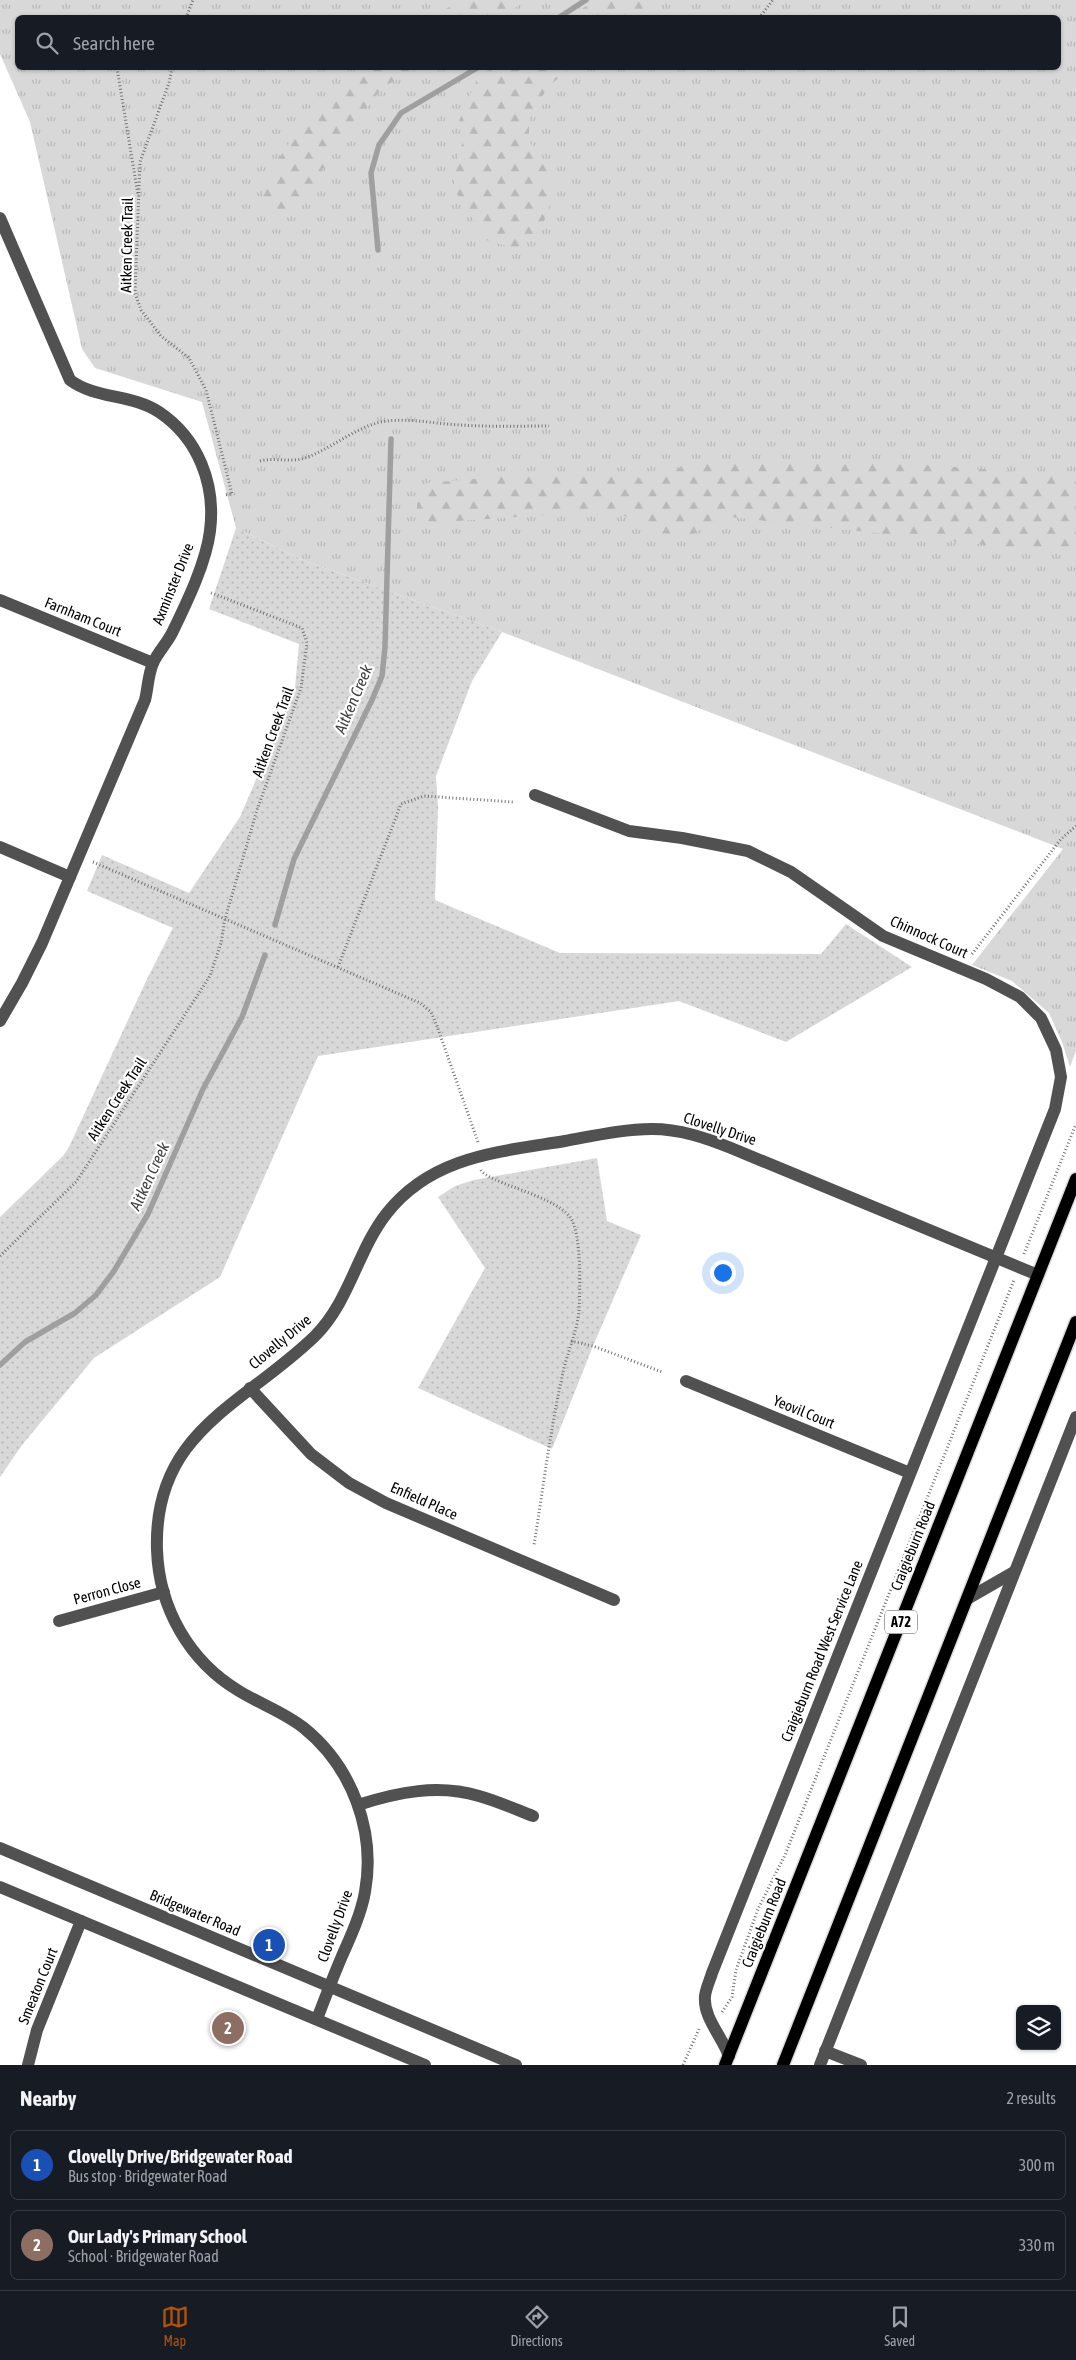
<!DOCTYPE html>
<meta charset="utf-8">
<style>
:root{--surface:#171b24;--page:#242831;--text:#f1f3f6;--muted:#9ea1a6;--line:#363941;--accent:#b45309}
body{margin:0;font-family:"Asap Condensed",sans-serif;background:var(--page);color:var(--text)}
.controls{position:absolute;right:15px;bottom:15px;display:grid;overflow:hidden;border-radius:8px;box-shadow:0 1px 4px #0004}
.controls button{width:45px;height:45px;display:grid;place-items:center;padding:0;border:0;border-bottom:1px solid var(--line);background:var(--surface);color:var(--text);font:25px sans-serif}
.you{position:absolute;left:722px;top:1272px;width:18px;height:18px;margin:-12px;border:4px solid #fff;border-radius:50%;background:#1a73e8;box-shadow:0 0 0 8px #1a73e833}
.badge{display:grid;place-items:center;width:32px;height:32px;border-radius:50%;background:var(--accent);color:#fff;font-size:16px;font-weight:700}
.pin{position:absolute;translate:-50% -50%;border:2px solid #fff;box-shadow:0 1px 5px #0006}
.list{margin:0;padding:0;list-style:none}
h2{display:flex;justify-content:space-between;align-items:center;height:65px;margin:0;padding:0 20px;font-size:21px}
h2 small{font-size:16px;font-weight:400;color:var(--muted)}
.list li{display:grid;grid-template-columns:32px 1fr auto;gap:15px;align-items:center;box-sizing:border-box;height:70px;margin:0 10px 10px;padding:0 10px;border:1px solid var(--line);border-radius:8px}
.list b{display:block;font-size:19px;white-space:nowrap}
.list p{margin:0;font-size:16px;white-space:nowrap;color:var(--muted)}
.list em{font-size:16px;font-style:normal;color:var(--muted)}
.icon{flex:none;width:28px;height:28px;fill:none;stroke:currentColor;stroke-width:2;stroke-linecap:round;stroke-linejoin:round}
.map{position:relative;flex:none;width:1076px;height:2065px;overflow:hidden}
.search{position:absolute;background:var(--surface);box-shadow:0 1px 4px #0004;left:15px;right:15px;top:15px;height:55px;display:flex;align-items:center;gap:12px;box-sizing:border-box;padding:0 18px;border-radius:8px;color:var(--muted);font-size:19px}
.sheet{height:225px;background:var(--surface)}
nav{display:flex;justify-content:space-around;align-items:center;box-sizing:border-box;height:70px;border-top:1px solid var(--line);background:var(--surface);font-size:14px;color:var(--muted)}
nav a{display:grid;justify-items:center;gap:2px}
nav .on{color:var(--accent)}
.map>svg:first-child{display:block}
.grass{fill:url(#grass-tufts);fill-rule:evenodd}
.forest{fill:url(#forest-firs)}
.park{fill:url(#park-dots)}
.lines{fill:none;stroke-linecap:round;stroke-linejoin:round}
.stream{stroke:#9f9f9f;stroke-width:5.5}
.major-casing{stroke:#dbdbdb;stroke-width:15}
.path{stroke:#737373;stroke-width:3;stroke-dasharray:1 2.5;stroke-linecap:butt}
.minor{stroke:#515151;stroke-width:12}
.major{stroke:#000;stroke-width:12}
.labels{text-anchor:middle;stroke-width:4.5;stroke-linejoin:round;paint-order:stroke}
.shield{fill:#fff;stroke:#4c4c4c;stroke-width:1}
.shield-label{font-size:14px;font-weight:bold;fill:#000}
.street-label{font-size:15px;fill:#000;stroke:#fff}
.water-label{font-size:16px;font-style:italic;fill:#404040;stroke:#fff}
</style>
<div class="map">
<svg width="1076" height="2065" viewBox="0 0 1076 2065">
<defs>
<pattern id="grass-tufts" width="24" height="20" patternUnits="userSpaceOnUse" patternTransform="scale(1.25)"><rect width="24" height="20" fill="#d8d8d8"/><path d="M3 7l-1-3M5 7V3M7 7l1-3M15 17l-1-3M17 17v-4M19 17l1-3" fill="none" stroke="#b8b8b8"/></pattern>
<pattern id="forest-firs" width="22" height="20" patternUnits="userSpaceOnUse" patternTransform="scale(1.25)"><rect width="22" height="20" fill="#d8d8d8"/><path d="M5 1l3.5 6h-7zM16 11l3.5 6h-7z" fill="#b8b8b8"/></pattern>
<pattern id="park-dots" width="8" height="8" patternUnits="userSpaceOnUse" patternTransform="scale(1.25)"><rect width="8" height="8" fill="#d8d8d8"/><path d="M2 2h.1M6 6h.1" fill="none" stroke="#b8b8b8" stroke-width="1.8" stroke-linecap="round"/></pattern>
</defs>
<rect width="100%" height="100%" fill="#fff"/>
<path class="grass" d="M0,0h1076v1051l-6,16 -8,-25 -13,-29 -37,-32 -40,-16 91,-116 -561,-217 -197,-71 -69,-33 -34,-126 -107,-34 -13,-19 -52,-227 -30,-68zM18,18h1040v50h-1040z"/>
<g class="forest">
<path d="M461,0h67l-29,17h-66z"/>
<path d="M597,0h62l-28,17h-63z"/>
<path d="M365,68h51l-34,20 -42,55 -24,37 -17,31 -11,5 -15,-4 -11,-16 10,-27 35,-53z"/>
<path d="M492,68h78l-22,19 -19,31v23l22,34 -1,30 -10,27 -23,17 -31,-9 -31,-49v-27l8,-22 -5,-19 20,-46z"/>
<path d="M748,459l113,1 215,16v79l-354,-39 -30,19 -29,-2 -41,-18 -62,-1 -133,9 -10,-14v-15l11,-11 113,-10 101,5 57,-16z"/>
</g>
<g class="park">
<path d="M236,528l69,33 197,71 -30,49 -36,95 2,31 -3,93 125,53 261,1 25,-30 66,43 -126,75 -107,-41 -361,55 -98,221 -126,81 -72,87 -22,32v-260l63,-61 6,-9 78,-168 26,-51 -86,-37 15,-36 87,38 51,-76 55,-129 4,-44 -90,-35z"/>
<path d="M597,1158l10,63 34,14 -48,111 -41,103 -134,-61 67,-120 -47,-71 17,-11 19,-6z"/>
</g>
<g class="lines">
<g class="stream">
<path d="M558,18l28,-18"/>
<path d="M378,250l-7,-77 8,-28 22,-32 76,-45"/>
<path d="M275,925l19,-66 78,-159 10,-24 3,-29 6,-208"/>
<path d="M0,1365l25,-23 50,-29 21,-18 18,-24 34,-57 55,-125 39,-72 23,-62"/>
</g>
<g class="major-casing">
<g id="major">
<path d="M725,2065l351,-886"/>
<path d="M783,2065l293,-743"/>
</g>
</g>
<g class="path">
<path d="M186,18l7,-18"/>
<path d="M759,18l14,-18"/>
<path d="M117,68l21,127"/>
<path d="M172,68l-3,15 -29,79 -5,131 6,17 20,26 28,22 17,32 26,104 -8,1"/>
<path d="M260,461c15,-4 30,2 45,-3 26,-9 49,-30 76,-36 26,-5 54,2 80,3 29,2 59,1 88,1"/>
<path d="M93,862l327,141 11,9 6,14 41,116"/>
<path d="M972,954l89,-115 15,-13"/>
<path d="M338,967l63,-163 23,-8 89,6"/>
<path d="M481,1170c5,12 74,26 89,47 12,16 10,73 9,94 -2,22 -13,44 -17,66 -12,55 -19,112 -28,168"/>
<path d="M1024,1254l52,-130"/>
<path d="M0,1256l76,-74 134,-206 11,-33 4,-24 32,-109 44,-122 6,-45 -5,-15 -93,-36"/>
<path d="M571,1341l22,5 69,26"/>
<path d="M722,2012l10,-15 4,-27 22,-61 27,-54 229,-575"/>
<path d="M683,2065l16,-36"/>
</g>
<g class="minor">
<path d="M0,218l70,162c25,19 62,14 89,32 39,26 57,72 51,119 -4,32 -23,71 -37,100 -5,11 -15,21 -20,32 -5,12 -5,25 -8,37l-103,243 -20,40 -22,38"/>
<path d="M0,600l153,63"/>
<path d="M535,795l94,36 53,7 66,13 43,21 92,64 103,43 34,18 21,21 15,32 5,27 -6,32 -343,864c-2,7 -6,15 -7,23 -2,22 17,40 24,60"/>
<path d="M0,847l70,30"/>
<path d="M686,1381l224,92"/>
<path d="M250,1388l61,66 38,29 37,20 228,97"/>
<path d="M967,1599l47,-27"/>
<path d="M59,1621l105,-29"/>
<path d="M358,1805c40,-13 80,-21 121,-9 18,5 36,13 54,20"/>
<path d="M0,1848l516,217"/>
<path d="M0,1887l425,178"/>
<path d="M317,2019c8,-21 16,-42 25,-63 9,-20 19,-42 23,-64 11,-61 -13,-125 -61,-164 -20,-16 -44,-24 -65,-37 -50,-30 -80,-83 -82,-141 -4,-119 87,-145 158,-214 35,-35 42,-85 72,-123 45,-57 111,-61 178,-72 28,-5 58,-12 87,-12 28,0 54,9 79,19l307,127"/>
<path d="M825,2051l36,14"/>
<path d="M28,2065l9,-35 44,-109"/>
<path d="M820,2065l256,-648"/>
</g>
<use href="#major" class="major"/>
</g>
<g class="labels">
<rect class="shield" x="885" y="1610.5" width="32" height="23" rx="4"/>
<g class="shield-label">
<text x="901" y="1627">A72</text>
</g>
<g class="street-label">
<text transform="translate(127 245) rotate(-89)" y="5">Aitken Creek Trail</text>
<text transform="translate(173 584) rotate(-68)" y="5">Axminster Drive</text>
<text transform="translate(83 617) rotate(22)" y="5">Farnham Court</text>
<text transform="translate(273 732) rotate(-70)" y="5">Aitken Creek Trail</text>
<text transform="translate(929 937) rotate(24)" y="5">Chinnock Court</text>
<text transform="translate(117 1099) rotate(-57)" y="5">Aitken Creek Trail</text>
<text transform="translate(720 1129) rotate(18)" y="5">Clovelly Drive</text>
<text transform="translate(280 1342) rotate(-40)" y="5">Clovelly Drive</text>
<text transform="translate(804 1412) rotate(22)" y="5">Yeovil Court</text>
<text transform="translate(424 1501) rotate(24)" y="5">Enfield Place</text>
<text transform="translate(913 1546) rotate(-68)" y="5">Craigieburn Road</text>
<text transform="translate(107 1591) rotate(-15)" y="5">Perron Close</text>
<text transform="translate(822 1651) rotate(-68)" y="5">Craigieburn Road West Service Lane</text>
<text transform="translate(195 1913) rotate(23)" y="5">Bridgewater Road</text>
<text transform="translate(764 1923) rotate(-68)" y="5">Craigieburn Road</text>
<text transform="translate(335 1926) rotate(-70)" y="5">Clovelly Drive</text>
<text transform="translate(38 1986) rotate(-68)" y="5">Smeaton Court</text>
</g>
<g class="water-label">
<text transform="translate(353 699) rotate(-67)" y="6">Aitken Creek</text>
<text transform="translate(149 1176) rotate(-65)" y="6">Aitken Creek</text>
</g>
</g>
</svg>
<div class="controls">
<button><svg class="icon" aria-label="layers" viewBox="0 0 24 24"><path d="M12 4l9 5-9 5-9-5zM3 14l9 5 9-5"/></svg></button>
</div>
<div class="you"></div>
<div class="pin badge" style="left:269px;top:1945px;background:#1a4fb4">1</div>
<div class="pin badge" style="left:228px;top:2028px;background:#8d6e63">2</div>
<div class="search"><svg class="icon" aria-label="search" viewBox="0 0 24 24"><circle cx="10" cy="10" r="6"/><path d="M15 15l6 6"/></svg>Search here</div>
</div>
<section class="sheet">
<h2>Nearby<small>2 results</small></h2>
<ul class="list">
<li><span class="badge" style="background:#1a4fb4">1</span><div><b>Clovelly Drive/Bridgewater Road</b><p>Bus stop · Bridgewater Road</p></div><em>300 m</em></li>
<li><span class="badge" style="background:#8d6e63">2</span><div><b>Our Lady's Primary School</b><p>School · Bridgewater Road</p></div><em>330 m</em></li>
</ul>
</section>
<nav>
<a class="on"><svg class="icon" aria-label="map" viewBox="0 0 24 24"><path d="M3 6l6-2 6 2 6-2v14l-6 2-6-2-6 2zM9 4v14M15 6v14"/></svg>Map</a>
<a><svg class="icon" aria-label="directions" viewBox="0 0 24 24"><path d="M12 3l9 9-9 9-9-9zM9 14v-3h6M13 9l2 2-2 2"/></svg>Directions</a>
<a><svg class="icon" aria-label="saved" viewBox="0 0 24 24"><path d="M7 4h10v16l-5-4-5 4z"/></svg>Saved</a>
</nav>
